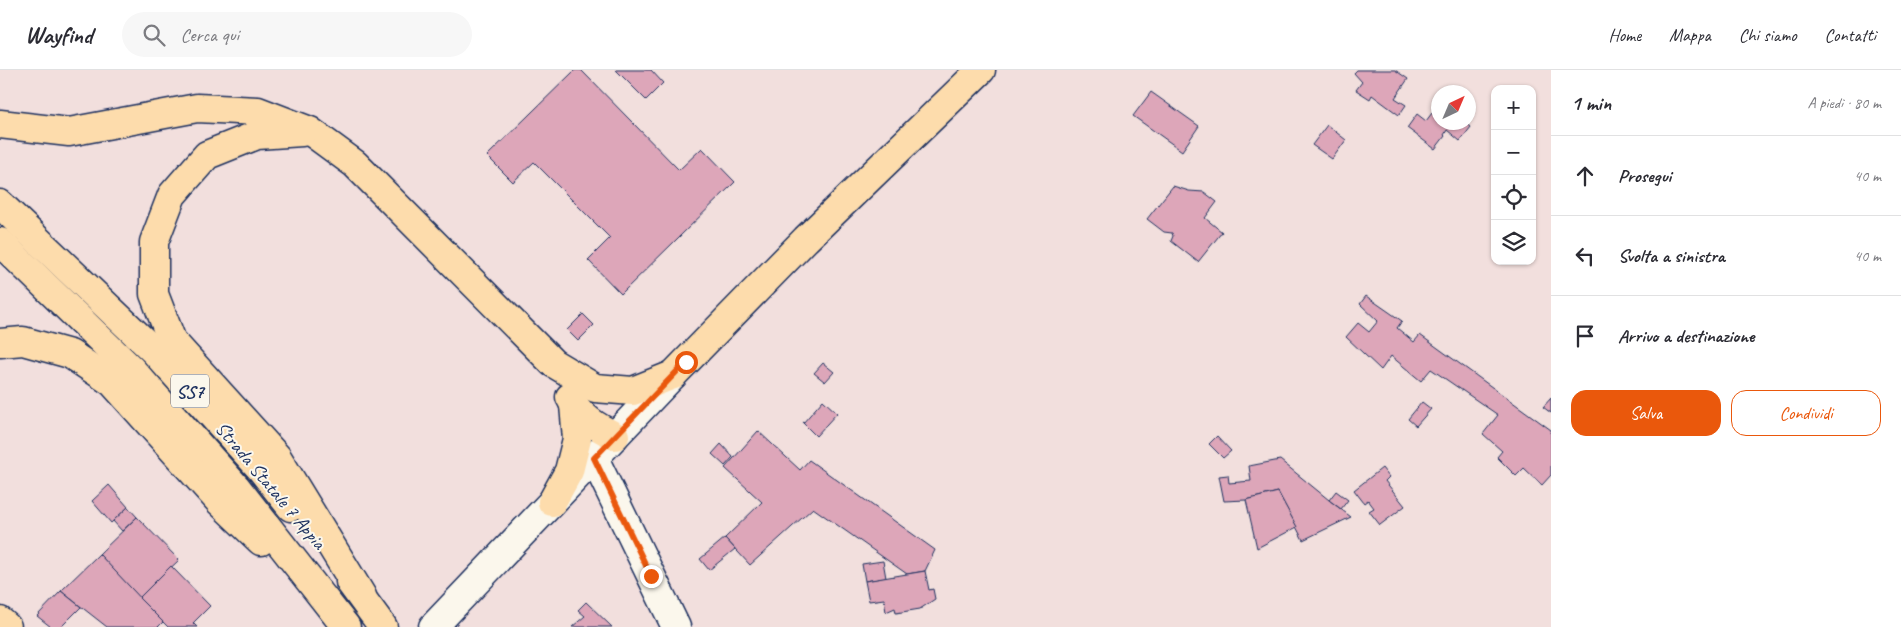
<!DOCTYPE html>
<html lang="it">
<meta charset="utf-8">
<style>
:root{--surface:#fff;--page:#f7f7f7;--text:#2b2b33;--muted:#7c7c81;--line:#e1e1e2;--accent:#ea580c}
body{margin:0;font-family:Caveat,sans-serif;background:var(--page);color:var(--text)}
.controls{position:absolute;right:15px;top:15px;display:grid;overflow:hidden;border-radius:10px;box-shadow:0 1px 4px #0004}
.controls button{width:45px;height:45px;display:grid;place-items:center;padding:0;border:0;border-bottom:1px solid var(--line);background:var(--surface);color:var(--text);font:25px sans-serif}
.compass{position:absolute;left:1431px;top:15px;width:45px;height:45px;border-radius:50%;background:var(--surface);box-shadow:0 1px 4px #0004;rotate:44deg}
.stop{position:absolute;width:15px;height:15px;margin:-11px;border:4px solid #ea580c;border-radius:50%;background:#fff}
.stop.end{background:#ea580c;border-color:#fff;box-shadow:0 1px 5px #0008}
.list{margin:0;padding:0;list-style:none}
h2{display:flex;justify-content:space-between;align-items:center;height:65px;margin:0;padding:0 20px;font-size:21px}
h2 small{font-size:16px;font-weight:400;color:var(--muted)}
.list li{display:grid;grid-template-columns:32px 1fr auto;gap:15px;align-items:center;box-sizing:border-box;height:80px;padding:0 20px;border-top:1px solid var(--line)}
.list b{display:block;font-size:19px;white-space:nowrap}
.list em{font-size:16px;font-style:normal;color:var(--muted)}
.actions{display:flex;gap:10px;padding:15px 20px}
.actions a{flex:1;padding:11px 0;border:1px solid var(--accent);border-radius:15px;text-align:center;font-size:18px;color:var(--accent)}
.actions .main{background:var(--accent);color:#fff}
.icon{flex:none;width:28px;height:28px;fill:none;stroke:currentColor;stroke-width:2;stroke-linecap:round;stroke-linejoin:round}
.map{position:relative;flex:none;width:1551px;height:557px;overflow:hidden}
header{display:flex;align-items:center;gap:30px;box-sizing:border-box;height:70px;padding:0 25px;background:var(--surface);border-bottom:1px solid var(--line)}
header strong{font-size:24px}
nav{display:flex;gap:28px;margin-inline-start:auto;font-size:18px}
.search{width:350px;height:45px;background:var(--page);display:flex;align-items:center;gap:12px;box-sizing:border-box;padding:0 18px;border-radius:28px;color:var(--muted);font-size:19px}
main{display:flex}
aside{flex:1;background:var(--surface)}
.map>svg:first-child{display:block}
.building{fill:#dda6b9;stroke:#1b2f5e}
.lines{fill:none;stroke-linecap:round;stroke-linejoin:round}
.minor-casing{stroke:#1b2f5e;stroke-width:31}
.major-casing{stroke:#1b2f5e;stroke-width:31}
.highway-casing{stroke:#1b2f5e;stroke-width:31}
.minor{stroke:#fbf7ec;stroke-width:28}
.major{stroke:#fddcac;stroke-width:28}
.highway{stroke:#fddcac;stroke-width:28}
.route{stroke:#ea580c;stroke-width:6}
.labels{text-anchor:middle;stroke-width:4;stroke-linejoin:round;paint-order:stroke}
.shield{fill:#fbf7ec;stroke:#5e6b89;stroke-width:1}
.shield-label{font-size:19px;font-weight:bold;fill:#1b2f5e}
.street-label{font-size:20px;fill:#1b2f5e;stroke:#fbf7ec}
</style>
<header>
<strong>Wayfind</strong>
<div class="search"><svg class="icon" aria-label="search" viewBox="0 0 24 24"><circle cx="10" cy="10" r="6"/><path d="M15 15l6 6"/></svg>Cerca qui</div>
<nav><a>Home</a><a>Mappa</a><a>Chi siamo</a><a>Contatti</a></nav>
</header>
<main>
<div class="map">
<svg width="1551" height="557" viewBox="0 0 1551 557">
<rect width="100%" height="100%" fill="#f2dfdd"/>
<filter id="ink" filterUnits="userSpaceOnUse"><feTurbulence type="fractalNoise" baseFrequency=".02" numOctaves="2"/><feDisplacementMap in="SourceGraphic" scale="10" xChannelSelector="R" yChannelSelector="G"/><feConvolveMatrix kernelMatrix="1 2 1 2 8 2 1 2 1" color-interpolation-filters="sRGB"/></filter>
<g filter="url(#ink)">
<g class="building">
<path d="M575,0h6l98,100 23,-22 33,34 -114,112 -33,-34 22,-22 -76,-76 -21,20 -26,-26z"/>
<path d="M616,0h35l12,13 -17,17z"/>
<path d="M1357,0h38l13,9 -13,19 11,7 -7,10 -27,-20 -2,4 -14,-9 6,-8 -8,-9z"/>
<path d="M1151,22l48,34 -17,25 -49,-35z"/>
<path d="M1438,35v17h27l6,5 -11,14 -13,-11 -3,5 1,1 -10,13 -28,-21 10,-14 9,7z"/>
<path d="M1327,55l19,15 -14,19 -20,-14z"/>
<path d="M1173,116l16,5 15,1 13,10 -12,16 17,14 -24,30 -27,-21 2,-5 -1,-3 -8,-1 -17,-13z"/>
<path d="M1366,226l36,25 -5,7 17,14 6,-7 131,95v45l-9,10 -18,-17 -8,8 -19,-19 5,-6 -19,-17 15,-19 -67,-46 -10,12 -30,-25 -10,14 -35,-33 12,-14 11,9 9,-11 -18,-17z"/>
<path d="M583,244l11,11 -16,16 -11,-11z"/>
<path d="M823,293l11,9 -9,10 -11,-9z"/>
<path d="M1551,328v15l-8,-6z"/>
<path d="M823,330l14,13 -21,23 -13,-13z"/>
<path d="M1422,332l9,7 -15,17 -8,-7z"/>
<path d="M758,361l42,39 9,-10 126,90 -10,21 -18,3 -94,-66 -63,57 -25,-27 37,-36 -37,-34z"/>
<path d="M1217,366l14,15 -8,7 -14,-14z"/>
<path d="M721,374l12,13 -8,9 -13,-12z"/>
<path d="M1280,390l49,40 22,17 -48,23 -25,-48 -32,8 -22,1 -5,-25 9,-1 1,8 22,-2 -2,-15z"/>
<path d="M1382,398l7,9 -4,4 20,25 -25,19 -11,-14 5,-3 -6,-8 -4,3 -10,-13z"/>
<path d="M109,415l19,22 -17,16 -19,-22z"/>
<path d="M1336,421l12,9 -7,9 -12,-9z"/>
<path d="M1278,422l19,35 -40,21 -11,-48z"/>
<path d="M128,437l9,10 -15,14 -9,-10z"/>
<path d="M137,447l42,43 -40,38 -40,-44z"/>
<path d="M725,468l10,11 -26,21 -9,-11z"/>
<path d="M99,484l64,68 -5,5h-51l-46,-36z"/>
<path d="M883,491l3,17 -21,3 -3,-17z"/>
<path d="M171,496l39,40 -17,17 4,4h-29l-29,-29z"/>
<path d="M925,501l4,19 4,-1 2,10 -15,10 -24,4 -1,-5 -9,4 -2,-13 -15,2 -4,-20z"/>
<path d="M61,521l20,16 -20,20h-10l-14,-11z"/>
<path d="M586,532l26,25h-40l13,-11 -7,-6z"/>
</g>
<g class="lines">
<g class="minor-casing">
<g id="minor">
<path d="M594,388l82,169"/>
<path d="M433,557l240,-252"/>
</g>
</g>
<g class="major-casing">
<path id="major" d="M673,305l133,-136 175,-169"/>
</g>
<g class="highway-casing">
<g id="highway">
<path d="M0,54l69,8 128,-24 61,3 52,20 45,33 198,199 42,25 38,3 40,-16"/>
<path d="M302,62l-45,3 -50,20 -35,40 -18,47v52l18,47 105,116 85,139"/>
<path d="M0,134l156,149 105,116 30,38"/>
<path d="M0,172l131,127 105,118 110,140"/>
<path d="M0,273l23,-2 47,13 42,28 107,119 42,40"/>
<path d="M570,327c9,20 27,30 45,39"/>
<path d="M552,432l17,-31 8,-32 -3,-34"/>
<path d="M350,512l33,45"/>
<path d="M0,551l7,6"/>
</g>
</g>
<use href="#minor" class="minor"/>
<use href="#major" class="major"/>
<use href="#highway" class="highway"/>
</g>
</g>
<g class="lines" filter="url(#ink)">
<path class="route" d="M651,506l-57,-118 92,-96"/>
</g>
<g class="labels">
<rect class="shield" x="171" y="304.5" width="38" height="33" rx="4"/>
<g class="shield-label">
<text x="190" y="328">SS7</text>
</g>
<g class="street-label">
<text transform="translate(271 415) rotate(50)" y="7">Strada Statale 7 Appia</text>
</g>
</g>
</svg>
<div class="controls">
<button>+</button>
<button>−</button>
<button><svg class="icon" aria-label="locate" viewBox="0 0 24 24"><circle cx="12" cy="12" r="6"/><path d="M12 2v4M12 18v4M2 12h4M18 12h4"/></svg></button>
<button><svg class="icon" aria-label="layers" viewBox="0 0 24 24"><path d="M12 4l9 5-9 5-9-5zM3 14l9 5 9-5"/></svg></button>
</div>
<svg class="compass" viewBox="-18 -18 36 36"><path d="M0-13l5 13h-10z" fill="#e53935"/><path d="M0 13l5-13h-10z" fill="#7c7c81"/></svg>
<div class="stop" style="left:686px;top:292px"></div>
<div class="stop end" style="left:651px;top:506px"></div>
</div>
<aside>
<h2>1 min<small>A piedi · 80 m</small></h2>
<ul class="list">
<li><svg class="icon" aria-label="ahead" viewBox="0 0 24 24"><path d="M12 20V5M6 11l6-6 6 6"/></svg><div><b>Prosegui</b></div><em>40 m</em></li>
<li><svg class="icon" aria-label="left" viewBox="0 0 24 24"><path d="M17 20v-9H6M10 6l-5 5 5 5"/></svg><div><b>Svolta a sinistra</b></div><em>40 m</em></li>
<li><svg class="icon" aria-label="arrive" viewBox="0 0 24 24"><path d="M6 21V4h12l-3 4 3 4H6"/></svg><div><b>Arrivo a destinazione</b></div></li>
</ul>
<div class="actions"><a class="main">Salva</a><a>Condividi</a></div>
</aside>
</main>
